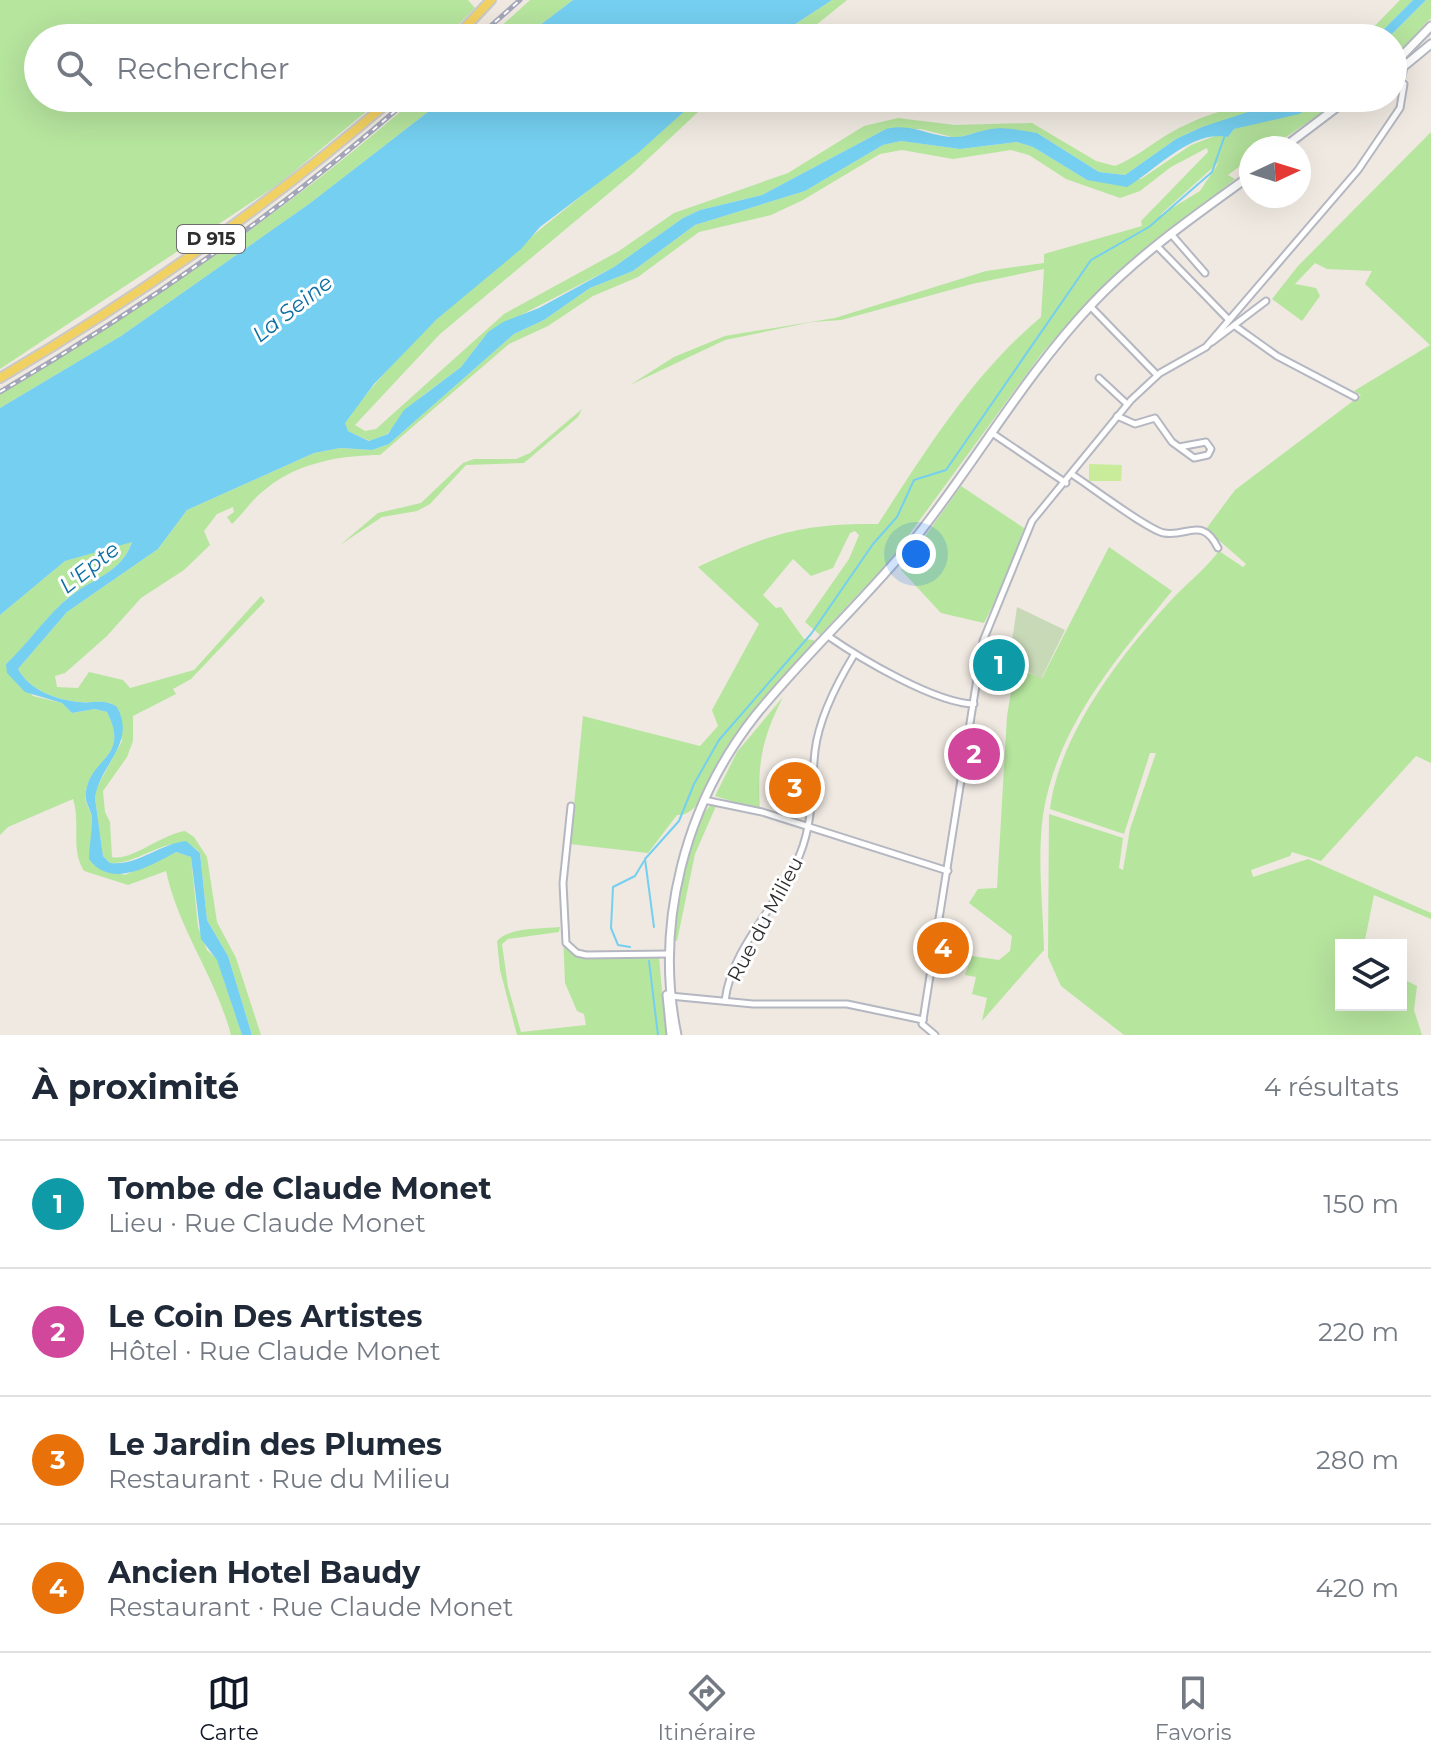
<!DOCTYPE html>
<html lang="fr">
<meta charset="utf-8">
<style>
:root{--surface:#fff;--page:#f2f2f3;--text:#1f2937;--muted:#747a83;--line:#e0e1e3;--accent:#111827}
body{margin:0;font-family:Montserrat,sans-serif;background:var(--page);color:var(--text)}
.controls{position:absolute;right:24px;bottom:24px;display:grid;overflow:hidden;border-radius:0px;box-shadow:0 8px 32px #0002}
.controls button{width:72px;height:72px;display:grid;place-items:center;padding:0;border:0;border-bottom:2px solid var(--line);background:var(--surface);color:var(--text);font:40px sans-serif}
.compass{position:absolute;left:1239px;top:136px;width:72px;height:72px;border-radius:50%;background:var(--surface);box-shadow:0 8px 32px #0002;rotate:86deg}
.you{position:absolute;left:916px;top:554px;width:28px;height:28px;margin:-20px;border:6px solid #fff;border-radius:50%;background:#1a73e8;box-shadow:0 0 0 12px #1a73e833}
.badge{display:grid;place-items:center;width:52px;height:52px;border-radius:50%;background:var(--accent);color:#fff;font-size:26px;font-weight:700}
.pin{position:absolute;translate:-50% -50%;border:4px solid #fff;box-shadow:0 2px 8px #0006}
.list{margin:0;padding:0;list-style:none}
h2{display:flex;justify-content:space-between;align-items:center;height:104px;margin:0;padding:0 32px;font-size:34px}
h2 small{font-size:26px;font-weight:400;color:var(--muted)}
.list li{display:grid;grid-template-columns:52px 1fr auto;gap:24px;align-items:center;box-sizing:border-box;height:128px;padding:0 32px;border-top:2px solid var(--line)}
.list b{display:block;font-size:30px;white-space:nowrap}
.list p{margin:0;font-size:26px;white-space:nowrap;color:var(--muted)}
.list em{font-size:26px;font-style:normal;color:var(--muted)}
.icon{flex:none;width:44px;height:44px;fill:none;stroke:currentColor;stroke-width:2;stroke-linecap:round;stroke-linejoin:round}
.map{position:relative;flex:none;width:1431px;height:1035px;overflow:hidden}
.search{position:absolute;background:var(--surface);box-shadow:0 8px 32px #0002;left:24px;right:24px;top:24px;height:88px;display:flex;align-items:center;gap:20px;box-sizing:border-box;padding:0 28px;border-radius:44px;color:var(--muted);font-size:30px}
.sheet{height:616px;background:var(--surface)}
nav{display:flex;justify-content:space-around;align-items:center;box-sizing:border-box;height:112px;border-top:2px solid var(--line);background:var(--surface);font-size:22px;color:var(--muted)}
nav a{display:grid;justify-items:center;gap:4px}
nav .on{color:var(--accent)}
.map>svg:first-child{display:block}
.green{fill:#b6e59e;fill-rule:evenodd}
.cemetery{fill:#c8d9b8}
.pitch{fill:#c9ec9a}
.water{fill:#75cff0}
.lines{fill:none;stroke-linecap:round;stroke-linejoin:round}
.stream{stroke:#75cff0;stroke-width:2}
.minor-casing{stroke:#b4b7c1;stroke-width:9}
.secondary-casing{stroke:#b4b7c1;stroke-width:11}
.primary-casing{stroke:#c9c9c9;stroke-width:12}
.minor{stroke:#fff;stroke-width:5}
.secondary{stroke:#fff;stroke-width:7}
.primary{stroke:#f2d163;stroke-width:8}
.rail-casing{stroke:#a3a6b8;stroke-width:5}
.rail{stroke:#fff;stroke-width:2;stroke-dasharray:6;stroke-linecap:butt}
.labels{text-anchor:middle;stroke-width:6;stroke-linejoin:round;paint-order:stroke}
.shield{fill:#fff;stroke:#6d6d6d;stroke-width:2}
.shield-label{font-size:18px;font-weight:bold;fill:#2e2e2e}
.street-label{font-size:20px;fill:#2e2e2e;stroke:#fff}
.water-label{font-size:22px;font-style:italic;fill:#0d6fa3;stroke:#fff}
</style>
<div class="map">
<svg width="1431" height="1035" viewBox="0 0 1431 1035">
<rect width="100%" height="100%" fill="#efe9e1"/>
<g class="green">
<path d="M0,0h468l7,8 -30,30h-407v60h329l-5,4 6,8 -89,74 -279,185z"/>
<path d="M530,0h43l-50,38h-35z"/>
<path d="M832,0h15l-47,38h-26z"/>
<path d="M1400,0h13l-38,38h-12z"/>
<path d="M1426,0h5v18c-14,13 -20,32 -38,39v-19h-5z"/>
<path d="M416,98h30l-137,106 -188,132 -121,72v-13c145,-89 288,-184 416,-297z"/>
<path d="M699,98h14l-80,75 -193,161 -85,91 10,6 11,-2 128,-115 115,-63 55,-38 114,-40 76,-47 34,-8 57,7 77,-2 64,38 19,5c23,-9 42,-27 64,-38 42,-21 86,-30 132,-30l-109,29 -26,12 -51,36 -26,-3 -62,-39 -51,-3 -30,8 -35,-9h-35l-124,66 -62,15 -17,8 -69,49 -126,65 -27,35 -39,29 -35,38 -17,7 -22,-10 -4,-8c96,-130 236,-218 355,-325z"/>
<path d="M1329,98h14l-73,50h-19v10l-23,17 7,4 -109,87 -48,47 -36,40 -150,205 -72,77 -15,-13 44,-63 10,-24 -4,-4 -5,2 -17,35 -22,8 -18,-17 -30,36 13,13 5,-1 23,32 10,1v5c-35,37 -73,75 -98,120 -10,19 -16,51 -39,50l-29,38 -78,-9 13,-128 117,30 18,-20 -6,-16 47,-86 -61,-57c70,-32 101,-44 180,-43 49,-75 94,-149 163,-207l3,-48 -72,15 -131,36 -29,2 -87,18 -95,45 44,-28 51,-21 110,-18 151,-47 58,-8v-9l98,-28 -1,-5 67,-69 -1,-4 -36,19 -31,24 -20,7 -54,-19 -37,-24 -18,-5 -58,9 -51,-9 -22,4 -77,46 -32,15 -72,17 -61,45 -45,19 -45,30 -39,18 -129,111c-38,0 -83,8 -113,33 -14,10 -23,25 -35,36l-5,-7 7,-5 -1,-5 -16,7 -13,17 6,14 -26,25 -43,28 -34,38 -42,37 -10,3 2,11 21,1 11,-16 34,8 7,8 64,-18 67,-74 4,5 -74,78 -18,10 3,5 -43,22v25l-6,16 -24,34 2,21 5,10 2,35c18,5 50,-23 73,-26l9,6 13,20 10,65 19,36 25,77h-9l-24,-79 -21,-36 -7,-67c-24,-27 -60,13 -90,10l-7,-7 -8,-58 1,-9 26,-48 -10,-37c-11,-4 -21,-1 -32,-2 -23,-2 -51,-12 -62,-33l49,-57 91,-63 29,-39 127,-57 26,-5 32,2 17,-6 125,-110 30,-14 46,-32 43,-17 62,-46 110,-34 78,-46 18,-4 59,8 57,-7 16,5 54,33 54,-1 50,-34 29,-11 8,3 6,-8 84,-24zM1219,162l-19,29 -41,25z"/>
<path d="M1431,132v631l-15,-7 -95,105 -29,-9 -2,4 -39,14 2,7 55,-18 123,54v6l-57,-24 -10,50h-23v60h60v-27l16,8 -3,24 8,25h-298l-63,-49 -13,-29 1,-143 74,24 -4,30 4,2 7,-41 26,-76h-6l-26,81 -74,-25c9,-76 75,-160 126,-214 15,-15 31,-28 43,-44l24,16 3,-3 -40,-35 29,-39 126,-95 -7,-4 76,-46 -65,-61 7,-13 -45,-2 -12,-6 -20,21 21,4 4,8 -18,25 -30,-22 26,-33z"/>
<path d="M582,409l-4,8 -54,46 -58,2 -36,39 -13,7 -35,6 -42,28 38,-32 43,-10 42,-40 11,-4h42l14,-6z"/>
<path d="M961,486l63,42 -19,53 -21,42 -43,-10 -40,-43z"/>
<path d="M132,541c-9,30 -37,37 -60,54 -23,17 -43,49 -66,69l27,32 29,7 10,10 23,-4 12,3c23,45 -14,44 -21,79 -3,10 2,14 5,23 5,15 -2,34 2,50l32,11 51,-23 15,5 7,70 9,23 10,9 25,76h-11c-16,-60 -52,-104 -65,-164l-38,14 -44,-14c-14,-22 -3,-48 -11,-72l-65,28 -8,8v-220l65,-54z"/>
<path d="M1109,547l63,44c-55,67 -115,135 -129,224 -6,44 0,91 1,135l-62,71 5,-23 -15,-4 4,-17 -11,-2 7,-19 27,4 11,-9 2,-15 -43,-33 9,-14 19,-1 10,-172 8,-48 27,10z"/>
<path d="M783,697c-21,41 -26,67 -23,113l-45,-14 22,-44z"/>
<path d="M711,805l5,1 -21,48 -18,87 -5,-1c4,-34 14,-112 39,-135z"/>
<path d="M560,927l-1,5 -51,7 -6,5 6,43 13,45 65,-7 -2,-11 -7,-3 -12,-28 -2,-48 4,13 16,9h76l7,78h-149l-17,-65 -3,-29c12,-14 45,-12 63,-14z"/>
</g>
<path class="cemetery" d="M1017,607l48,23 -24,49 -18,-10 -15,-1z"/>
<path class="pitch" d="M1089,464l33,1 -1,16h-32z"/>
<g class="water">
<path d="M573,0h259l-58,38h-251z"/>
<path d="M1413,0h13l-38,38h-13z"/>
<path d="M446,98h253l-61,55 -98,74 -19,22 -84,70 -63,65 -29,39 3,8 21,10 19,-7 16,-24 57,-43 27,-35 15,-10 36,-14 75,-41 69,-49 17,-8 62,-15 124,-66c25,-7 44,8 69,8 11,0 20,-5 31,-7 17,-4 34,0 51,3l62,39 26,3 51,-36 26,-12 46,-15 63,-14h18l-30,16 -65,15 -6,8c-36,-8 -72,33 -101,50l-40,-7 -54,-33 -16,-5 -57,7 -59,-8 -18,4 -78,46 -110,34 -62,46 -43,17 -46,32 -30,14 -125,110 -17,6 -32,-2 -26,5 -127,57 -29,39 -91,63 -49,57c11,21 39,31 61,33 14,2 25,-4 38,5 20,37 -18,58 -22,91l8,58 7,7c28,3 49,-19 76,-22l14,12 7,67 21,36 24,79h-10l-25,-75 -16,-21 -10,-82 -15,-5c-24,13 -65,38 -87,7 0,-13 3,-26 3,-38 1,-11 -9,-18 -6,-30 6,-35 44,-33 21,-79l-12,-3 -23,4 -10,-10 -37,-11 -18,-19 -1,-9c23,-21 41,-50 66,-69 22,-17 50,-23 60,-53l-67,19 -65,54v-207l121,-72 188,-132z"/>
</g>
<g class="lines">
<g class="stream">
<path d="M654,927l-9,-68 34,-38 15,-37 25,-44 92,-106 62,-90 24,-27 17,-37 32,-10 145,-210 58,-33 63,-55 13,-37"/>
<path d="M630,947l-12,-2 -7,-17 2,-41 22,-11 9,-15"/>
<path d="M649,961l9,74"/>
</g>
<g class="minor-casing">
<g id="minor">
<path d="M1171,234l34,39"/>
<path d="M1156,245l73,75"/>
<path d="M1090,306l67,69"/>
<path d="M1235,326l42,30 78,41"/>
<path d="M1212,342l54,-41"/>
<path d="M1099,378l28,26"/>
<path d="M1117,416l18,8 20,-6 17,24 22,16 14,-3 3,-6 -5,-7 -27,5"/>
<path d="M992,433l74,50"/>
<path d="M1073,475c17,11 75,55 91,58 24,4 38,-17 54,15"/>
<path d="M828,636c33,23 107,67 146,68"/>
<path d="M704,800l58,12 186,59"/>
<path d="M571,806l-8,77 3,60 11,10 9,2 82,-1"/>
<path d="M670,996l83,8h94l76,16"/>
<path d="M725,1001c6,-54 56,-98 75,-147 14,-35 11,-68 15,-103 4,-34 22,-68 39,-96"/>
<path d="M923,1020l60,-379 49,-120 99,-121 29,-27 46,-26 152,-177 42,-62 4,-24"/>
<path d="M923,1020l-1,4 13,11"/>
</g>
</g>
<g class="secondary-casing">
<g id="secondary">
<path d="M1397,61l34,-35"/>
<path d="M1393,80l8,-4 2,-9 28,-23"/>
<path d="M1283,148l66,-50"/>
<path d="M667,995l4,40"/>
<path d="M677,1035c-23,-111 8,-230 78,-319 51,-63 111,-117 162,-180 60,-76 108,-161 175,-232 47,-50 104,-89 159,-129"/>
</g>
</g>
<g class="primary-casing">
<g id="primary">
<path d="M455,38l36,-38"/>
<path d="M0,378c138,-81 272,-175 393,-280"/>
</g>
</g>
<use href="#minor" class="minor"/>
<use href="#secondary" class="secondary"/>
<use href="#primary" class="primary"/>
<g class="rail-casing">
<g id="rail">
<path d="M477,38l43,-38"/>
<path d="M0,392c144,-85 284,-183 410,-294"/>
</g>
</g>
<use href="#rail" class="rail"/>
</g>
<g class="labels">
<rect class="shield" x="177" y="225" width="68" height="28" rx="6"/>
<g class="shield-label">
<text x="211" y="245">D 915</text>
</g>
<g class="street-label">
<text transform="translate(765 919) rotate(-62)" y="7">Rue du Milieu</text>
</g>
<g class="water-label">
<text transform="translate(292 308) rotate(-38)" y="8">La Seine</text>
<text transform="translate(89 567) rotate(-38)" y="8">L'Epte</text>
</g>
</g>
</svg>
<div class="controls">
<button><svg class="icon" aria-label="layers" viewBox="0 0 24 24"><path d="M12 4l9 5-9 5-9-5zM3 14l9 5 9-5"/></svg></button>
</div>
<svg class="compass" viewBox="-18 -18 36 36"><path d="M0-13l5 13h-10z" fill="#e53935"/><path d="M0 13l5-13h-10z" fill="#747a83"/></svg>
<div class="you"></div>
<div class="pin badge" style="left:999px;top:665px;background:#0f9aa8">1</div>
<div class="pin badge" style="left:974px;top:754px;background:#d1479c">2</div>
<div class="pin badge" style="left:795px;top:788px;background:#e8710a">3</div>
<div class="pin badge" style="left:943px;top:948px;background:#e8710a">4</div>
<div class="search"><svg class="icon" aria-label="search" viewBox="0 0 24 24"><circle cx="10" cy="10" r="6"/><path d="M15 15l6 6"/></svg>Rechercher</div>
</div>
<section class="sheet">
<h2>À proximité<small>4 résultats</small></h2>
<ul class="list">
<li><span class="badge" style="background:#0f9aa8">1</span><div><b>Tombe de Claude Monet</b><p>Lieu · Rue Claude Monet</p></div><em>150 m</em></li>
<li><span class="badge" style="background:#d1479c">2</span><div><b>Le Coin Des Artistes</b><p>Hôtel · Rue Claude Monet</p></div><em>220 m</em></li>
<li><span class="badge" style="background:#e8710a">3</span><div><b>Le Jardin des Plumes</b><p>Restaurant · Rue du Milieu</p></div><em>280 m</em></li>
<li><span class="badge" style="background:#e8710a">4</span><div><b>Ancien Hotel Baudy</b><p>Restaurant · Rue Claude Monet</p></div><em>420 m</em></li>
</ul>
</section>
<nav>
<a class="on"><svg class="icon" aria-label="map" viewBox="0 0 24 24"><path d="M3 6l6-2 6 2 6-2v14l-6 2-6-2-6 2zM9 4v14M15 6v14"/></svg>Carte</a>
<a><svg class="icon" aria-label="directions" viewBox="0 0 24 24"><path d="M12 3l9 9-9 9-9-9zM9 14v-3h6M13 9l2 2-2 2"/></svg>Itinéraire</a>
<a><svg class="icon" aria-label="saved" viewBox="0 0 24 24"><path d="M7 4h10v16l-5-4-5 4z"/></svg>Favoris</a>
</nav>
